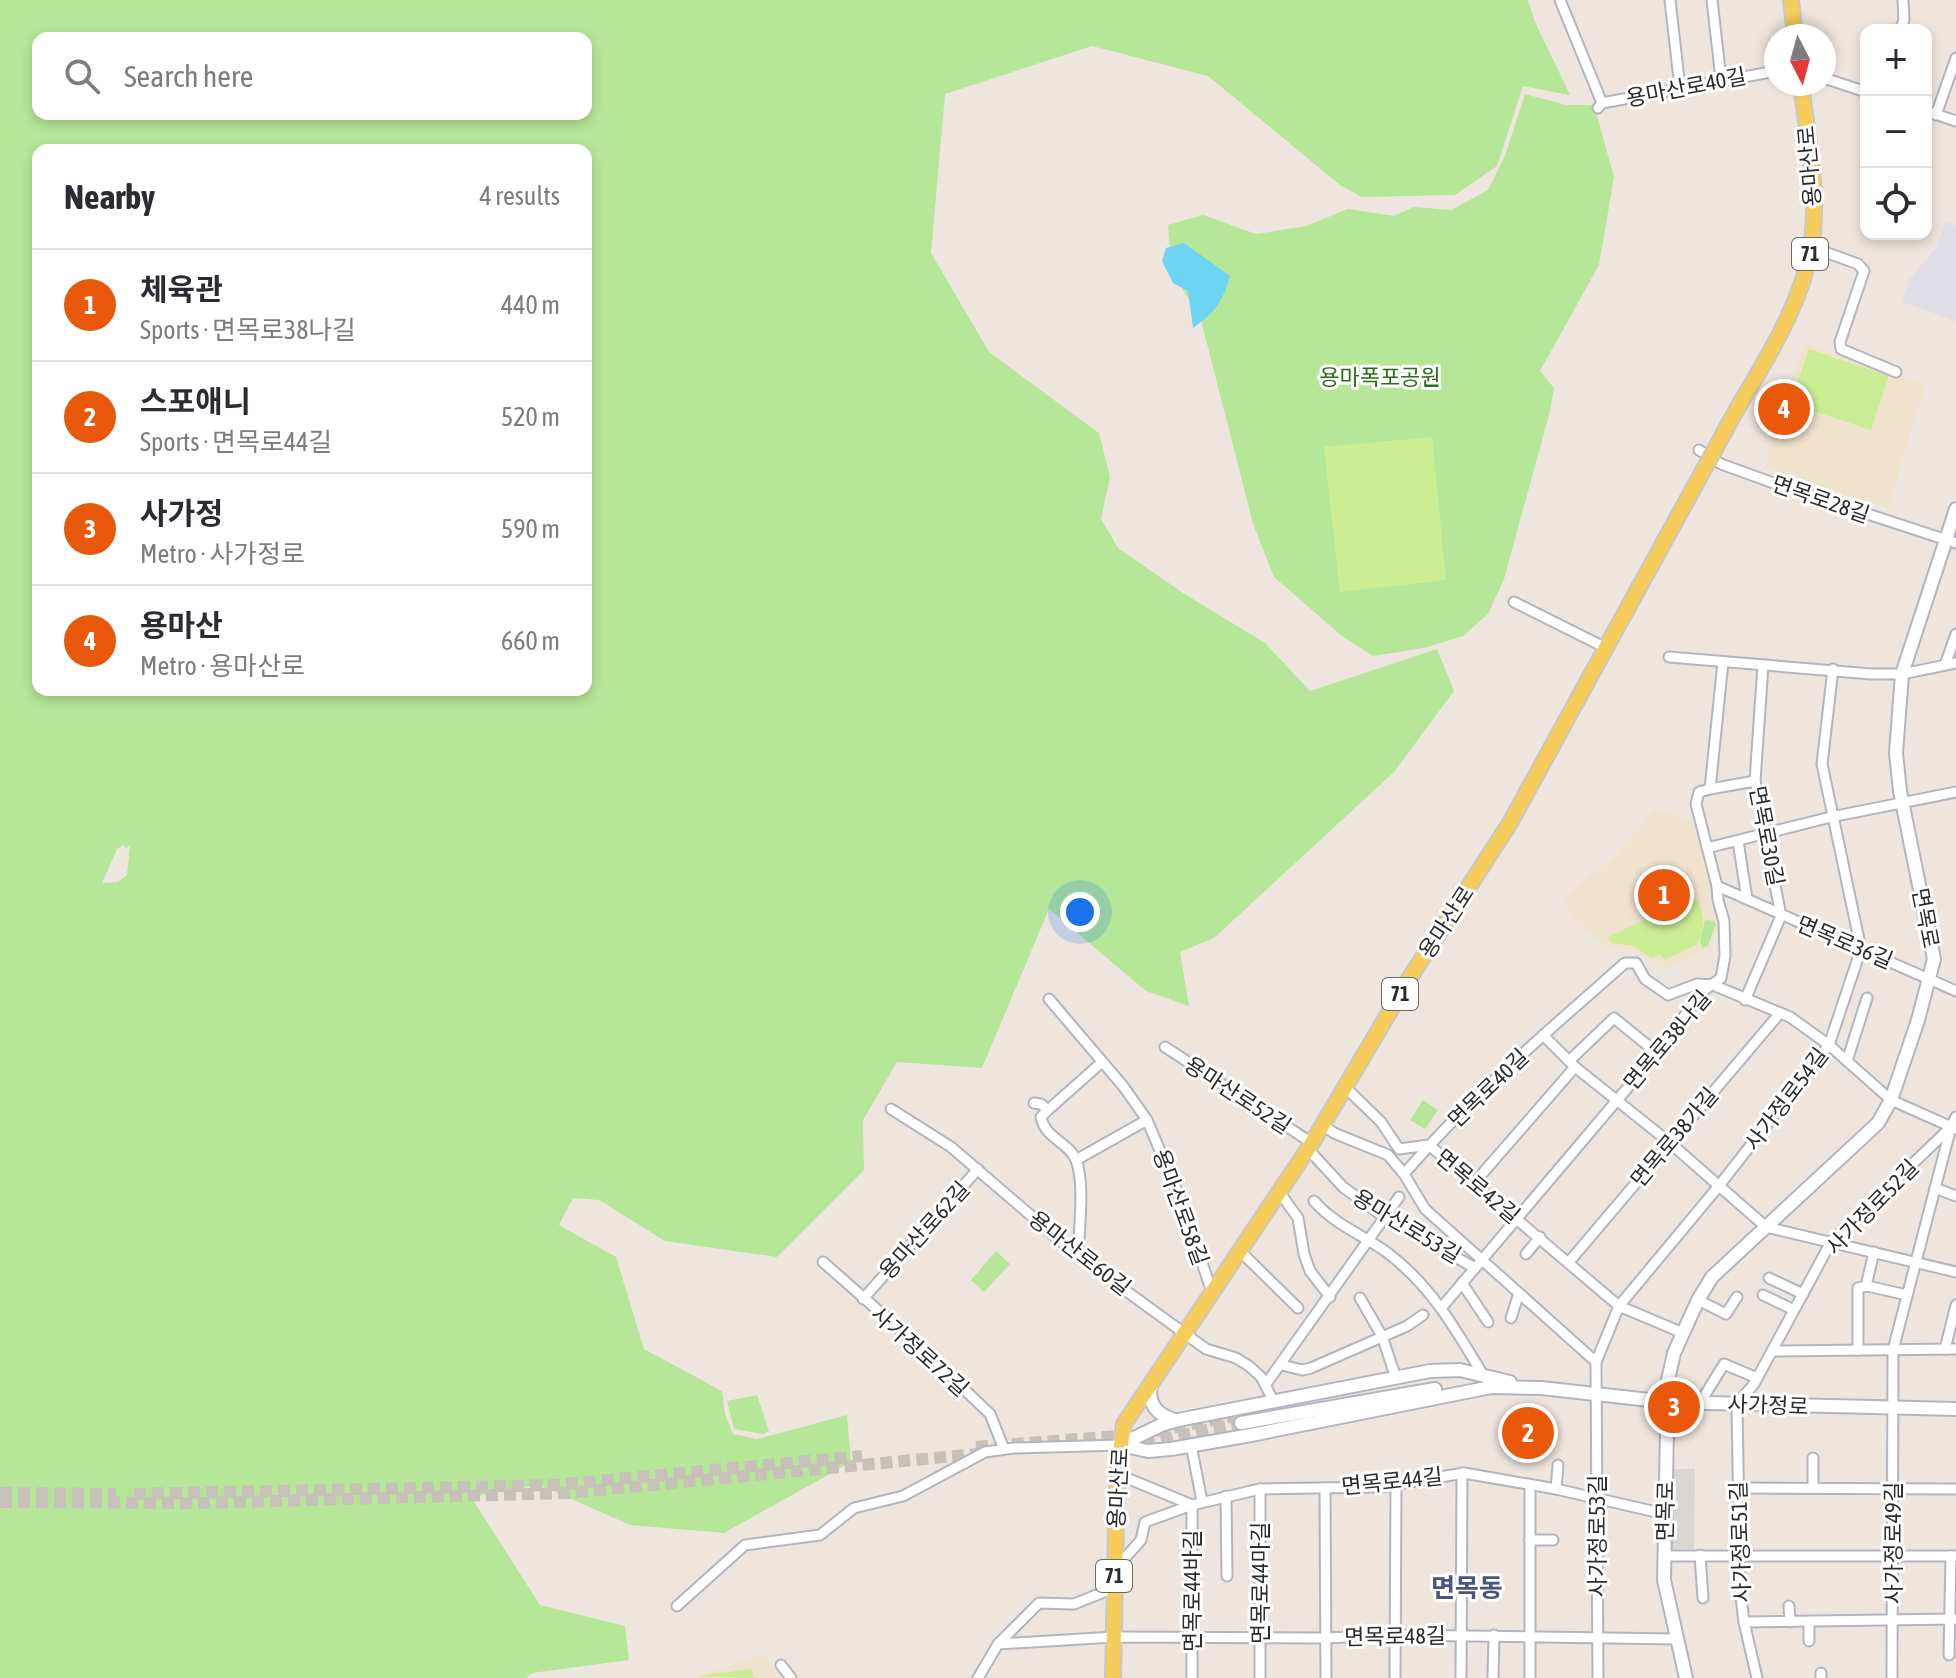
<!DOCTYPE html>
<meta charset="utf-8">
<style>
:root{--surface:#fff;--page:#f7f7f7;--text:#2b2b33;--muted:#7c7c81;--line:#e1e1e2;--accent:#ea580c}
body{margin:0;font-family:"Asap Condensed","Noto Sans KR",sans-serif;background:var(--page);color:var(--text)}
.controls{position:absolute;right:24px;top:24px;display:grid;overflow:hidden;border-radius:16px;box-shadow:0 4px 12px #0003}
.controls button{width:72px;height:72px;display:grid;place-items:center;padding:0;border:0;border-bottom:2px solid var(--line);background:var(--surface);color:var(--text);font:40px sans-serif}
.compass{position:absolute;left:1764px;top:24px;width:72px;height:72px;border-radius:50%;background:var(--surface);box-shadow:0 4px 12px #0003;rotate:174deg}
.you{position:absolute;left:1080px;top:912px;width:28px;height:28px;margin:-20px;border:6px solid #fff;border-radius:50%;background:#1a73e8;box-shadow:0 0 0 12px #1a73e833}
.badge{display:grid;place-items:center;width:52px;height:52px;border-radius:50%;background:var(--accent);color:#fff;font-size:26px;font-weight:700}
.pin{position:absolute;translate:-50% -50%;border:4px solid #fff;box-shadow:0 2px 8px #0006}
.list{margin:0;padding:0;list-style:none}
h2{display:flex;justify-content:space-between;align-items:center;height:104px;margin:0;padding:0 32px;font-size:34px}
h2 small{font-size:26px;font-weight:400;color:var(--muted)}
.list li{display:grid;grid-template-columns:52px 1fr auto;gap:24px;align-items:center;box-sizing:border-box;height:112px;padding:0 32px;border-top:2px solid var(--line)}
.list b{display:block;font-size:30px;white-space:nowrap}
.list p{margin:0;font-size:26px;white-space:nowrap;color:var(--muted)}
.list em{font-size:26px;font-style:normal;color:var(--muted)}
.icon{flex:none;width:44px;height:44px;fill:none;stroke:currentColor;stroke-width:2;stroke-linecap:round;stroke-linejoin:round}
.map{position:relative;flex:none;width:1956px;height:1678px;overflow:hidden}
.search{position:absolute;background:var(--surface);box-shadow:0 4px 12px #0003;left:32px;top:32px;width:560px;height:88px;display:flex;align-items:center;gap:20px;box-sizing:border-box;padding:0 28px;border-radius:16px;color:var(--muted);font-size:30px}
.panel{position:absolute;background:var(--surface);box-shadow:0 4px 12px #0003;left:32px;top:144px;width:560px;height:552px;border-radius:16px}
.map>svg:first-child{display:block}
.industrial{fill:#e0dee6}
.education{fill:#f0e3cd}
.green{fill:#b6e698;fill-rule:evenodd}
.pitch{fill:#cbee94}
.plaza{fill:#dad6d1}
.water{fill:#6dd4f3}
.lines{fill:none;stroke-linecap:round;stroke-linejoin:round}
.secondary-tunnel{stroke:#c7c1ba;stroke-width:12;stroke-dasharray:12 6;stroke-linecap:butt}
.street-casing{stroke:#b2b5c0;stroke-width:13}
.secondary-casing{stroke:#b2b5c0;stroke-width:16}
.primary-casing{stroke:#c8c8c8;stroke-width:18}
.street{stroke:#fff;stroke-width:9}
.secondary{stroke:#fff;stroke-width:12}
.primary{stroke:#f6cc5b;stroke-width:14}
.primary-bridge-casing{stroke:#c8c8c8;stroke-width:18;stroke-linecap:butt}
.primary-bridge{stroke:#f6cc5b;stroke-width:14}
.labels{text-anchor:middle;stroke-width:6;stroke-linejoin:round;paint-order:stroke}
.shield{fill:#fff;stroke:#6b6b6b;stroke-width:2}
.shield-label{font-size:20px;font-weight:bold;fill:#2c2c2c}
.street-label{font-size:22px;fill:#2c2c2c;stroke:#fff}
.park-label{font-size:22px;fill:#2c6d18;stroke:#fff}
.quarter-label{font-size:26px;font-weight:bold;fill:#4a557f;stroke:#fff}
</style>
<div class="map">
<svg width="1956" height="1678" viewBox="0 0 1956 1678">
<rect width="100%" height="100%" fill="#eee6de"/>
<path class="industrial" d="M1945,221l11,4v96l-54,-19 7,-22 28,-33z"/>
<g class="education">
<path d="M1804,344l121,41 -37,124 -122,-42 7,-36z"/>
<path d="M1659,810l31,10 13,37 16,68 -9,23 -46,22 -24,-18 -32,-5 -33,-24 -11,-21 1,-6 47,-37 41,-47z"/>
<path d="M767,1656l10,22h-83l58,-21z"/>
</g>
<g class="green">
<path d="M0,0h1528l7,22 35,73 -47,-9 -26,80 -42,29 -93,2 -22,-12 -132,-109 -116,-30 -147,48 -14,159 58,99 110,81 11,44 -9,42 17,29 65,45 82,50 45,48 127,-42 17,42 -60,81 -180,166 -34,14 9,54 -43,-15 -97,-82 -67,159 -85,-6 -34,58 1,50 -87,87 -112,-16 -66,-41 -26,-2 -14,27 57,32 28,92 78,42 3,23 8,20 24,5 90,-24 4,47 -127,71 -94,-8 -90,-40 -69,12 69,108 85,21 4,34 -97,13 -5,5h-527zM38,38h548v76h-548zM586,150v540h-548v-540zM123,845l3,3 4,-3 -3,30 -9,7 -16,1 15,-34z"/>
<path d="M1525,94l41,11h28l20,72 -15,88 -59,106 14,17 -5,27 -45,164 -16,35 -25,22 -39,12 -51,8 -31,-20 -68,-59 -21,-53 -53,-208 -28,-43 -4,-48 35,-10 53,19 50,-8 42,-17 46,7 20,-9 37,3 37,-20 17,-34z"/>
<path d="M1705,920l9,1 2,3 -8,22 -5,2 -3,-6z"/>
<path d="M1423,1100l15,10 -13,19 -15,-9z"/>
<path d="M996,1251l14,13 -26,28 -13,-12z"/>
<path d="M757,1395l12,36 -6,3 -29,-5 -7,-28z"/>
</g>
<g class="pitch">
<path d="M1809,349l80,27 -18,54 -81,-27z"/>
<path d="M1432,437l14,143 -106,12 -16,-145z"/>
<path d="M1698,899c5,16 9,32 -2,46l-32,15 -4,-6 -9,4 -17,-12 -23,-3 -3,-6 78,-37z"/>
<path d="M751,1669l3,9 -58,-2z"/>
</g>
<path class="plaza" d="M1672,1469h23l-1,80h-23z"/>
<path class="water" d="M1184,243l46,33c-8,27 -14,35 -37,52l-5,-37 -15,-8 -11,-22 4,-13z"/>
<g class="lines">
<g class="secondary-tunnel">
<path d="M1156,1431l83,-16"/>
<path d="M1125,1443l24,-1 92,-19"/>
<path d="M976,1447l154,-12"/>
<path d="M0,1493l116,1"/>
<path d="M134,1494l420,-9 308,-29"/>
<path d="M0,1502l196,1 372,-10 419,-40"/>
</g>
<g class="street-casing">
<g id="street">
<path d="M1560,0l42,103"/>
<path d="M1670,0l10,88"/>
<path d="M1712,0l9,79"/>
<path d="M1900,30l4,-10 -1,-20"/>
<path d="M1824,78l42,14"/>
<path d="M1598,108l4,-5 174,-32"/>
<path d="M1926,111l30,10"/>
<path d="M1936,115l20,-57"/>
<path d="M1811,247l47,17 6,7 -24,71 1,7 55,23"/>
<path d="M1699,450l22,14 58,21 177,58"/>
<path d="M1514,602l92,46"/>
<path d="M1669,657l202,17h31l54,-11"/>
<path d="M1945,665l11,-31"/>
<path d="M1710,789l45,-8"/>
<path d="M1738,841l9,58"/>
<path d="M1707,848l124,-31 125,-25"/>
<path d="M1717,886l239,105"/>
<path d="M1049,999l74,87 24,34 33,78 33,97"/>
<path d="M1745,1000l36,-84 -26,-135 8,-116"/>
<path d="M1543,1035l32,32 94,75 97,85 190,45"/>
<path d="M1165,1047l147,96"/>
<path d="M1569,1061l45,-43 43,35"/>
<path d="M1847,1061l20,-63"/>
<path d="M1345,1087l36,35 18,27 30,-4 190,161 64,27"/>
<path d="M1034,1103l7,1 7,6 -7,7c4,22 28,25 35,43 9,23 3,70 2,96"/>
<path d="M891,1109l60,38 127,109 128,93 30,9 13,8 12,11 12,23"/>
<path d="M1048,1110l54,-48"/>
<path d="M1323,1125l11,8 54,22 16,19 21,35 171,153"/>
<path d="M1308,1149l35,38 41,30 91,51"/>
<path d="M1076,1160l71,-40"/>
<path d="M1404,1174c66,-77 145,-144 221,-211h11l9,16 23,16 29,-11 16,1 77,32 39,28 62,55 65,29"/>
<path d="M1475,1182l100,-115"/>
<path d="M1935,1188l21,8"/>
<path d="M1280,1193l18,25 6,36 6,17 20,26"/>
<path d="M1314,1201c22,25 50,34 75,53 43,33 67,76 94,121"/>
<path d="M1241,1252l57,56"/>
<path d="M1526,1254l14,-17"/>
<path d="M823,1262l99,87 68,65 14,35"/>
<path d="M1569,1262l211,-249"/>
<path d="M1769,1278l34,16"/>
<path d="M1462,1283l26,39"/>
<path d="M1866,1286l8,-34"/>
<path d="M1763,1295l31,15"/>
<path d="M1360,1298l22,38 14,42"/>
<path d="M863,1299l115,-130"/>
<path d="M1698,1300l28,14 11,-17"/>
<path d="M1442,1307l215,-254 46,-62 18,-13 4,-22 -1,-35 -6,-21 -1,-14 -21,-82 3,-12 11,-3 13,-127"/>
<path d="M1511,1318l8,-25"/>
<path d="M1945,1349l11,-44"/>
<path d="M1858,1350v-62l9,-2 40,9"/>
<path d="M1772,1351l184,-2"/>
<path d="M1282,1365l20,5 9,-2 96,-42 16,-11"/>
<path d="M1266,1384l133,-187"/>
<path d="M1700,1403l24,-39 33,14"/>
<path d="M1191,1445l11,56"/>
<path d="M1117,1474l75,31 68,-16 121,-2 83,-14 92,16 109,25"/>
<path d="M1530,1485v193"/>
<path d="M1325,1488l1,190"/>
<path d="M1737,1488l219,1"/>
<path d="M1813,1488v-30"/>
<path d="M1556,1489l2,-24"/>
<path d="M1226,1496l1,80"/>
<path d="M1530,1540h23"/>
<path d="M1700,1555l3,43"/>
<path d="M1665,1556h291"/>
<path d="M1115,1569l26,-29 4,-18 47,-17v173"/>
<path d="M677,1606l68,-61 75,-10 34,-27 49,-12 82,-44 29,-4 106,-3"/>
<path d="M1789,1606l1,16"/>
<path d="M1744,1622l212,-3"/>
<path d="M1809,1622v19"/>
<path d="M998,1644l41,-41 35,1 40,-16"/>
<path d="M1949,1655l2,-99"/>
<path d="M781,1665l10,13"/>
<path d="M1821,1673v5"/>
<path d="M978,1678l20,-34 116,-7 212,1 69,-3 281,4"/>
<path d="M1260,1678v-189"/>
<path d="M1395,1678l1,-193"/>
<path d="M1461,1678l1,-205"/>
<path d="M1493,1678l1,-43"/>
<path d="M1598,1678l-2,-316 23,-56 99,-119 111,-142 32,-96 -39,-185 11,-95"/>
<path d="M1757,1678l-13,-56 -4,-33 -3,-185 17,-20 77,-142 120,-115"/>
<path d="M1892,1678l1,-328 58,-223 5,-10"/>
</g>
</g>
<g class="secondary-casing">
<g id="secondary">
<path d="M1151,1384c-4,20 6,31 24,36"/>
<path d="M1241,1423l194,-34"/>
<path d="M1120,1445l28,6 23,-2 80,-14 240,-48 50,1 127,14 288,7"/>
<path d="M1120,1445l41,-20 17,-5 252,-49 30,-1 50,12"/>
<path d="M1686,1678l-22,-98 4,-200 6,-27 24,-53 14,-23 166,-154 13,-23 27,-80 16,-61 -34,-168 -4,-38 6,-79 54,-165"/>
</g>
</g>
<g class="primary-casing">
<g id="primary">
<path d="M1791,0l4,36"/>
<path d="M1737,409c27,-46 56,-91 70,-143 16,-58 1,-123 -6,-182"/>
<path d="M1113,1678l4,-204 7,-50 188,-281 97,-164 101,-156 104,-190"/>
</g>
</g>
<use href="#street" class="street"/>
<use href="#secondary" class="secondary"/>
<use href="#primary" class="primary"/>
<g class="primary-bridge-casing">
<path id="primary-bridge" d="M1614,633l123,-224"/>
</g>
<use href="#primary-bridge" class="primary-bridge"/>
</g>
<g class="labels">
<g class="shield">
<rect x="1792" y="238" width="36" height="32" rx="6"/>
<rect x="1382" y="978" width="36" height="32" rx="6"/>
<rect x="1096" y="1560" width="36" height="32" rx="6"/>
</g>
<g class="shield-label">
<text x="1810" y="261">71</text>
<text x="1400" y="1001">71</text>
<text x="1114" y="1583">71</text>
</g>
<g class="street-label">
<text transform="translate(1686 87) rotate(-11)" y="8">용마산로40길</text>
<text transform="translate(1809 166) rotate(-95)" y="8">용마산로</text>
<text transform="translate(1821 499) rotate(19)" y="8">면목로28길</text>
<text transform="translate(1767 836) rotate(79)" y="8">면목로30길</text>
<text transform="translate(1926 918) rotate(79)" y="8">면목로</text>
<text transform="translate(1446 922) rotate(-57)" y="8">용마산로</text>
<text transform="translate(1845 942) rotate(23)" y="8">면목로36길</text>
<text transform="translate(1667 1040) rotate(-50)" y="8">면목로38나길</text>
<text transform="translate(1488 1088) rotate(-44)" y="8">면목로40길</text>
<text transform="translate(1238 1095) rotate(33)" y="8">용마산로52길</text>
<text transform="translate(1786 1099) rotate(-53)" y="8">사가정로54길</text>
<text transform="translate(1674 1137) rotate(-50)" y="8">면목로38가길</text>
<text transform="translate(1478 1186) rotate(40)" y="8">면목로42길</text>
<text transform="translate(1181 1207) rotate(70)" y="8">용마산로58길</text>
<text transform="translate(1872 1207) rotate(-46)" y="8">사가정로52길</text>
<text transform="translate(1407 1226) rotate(31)" y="8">용마산로53길</text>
<text transform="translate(924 1230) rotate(-48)" y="8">용마산로62길</text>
<text transform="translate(1080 1253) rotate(38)" y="8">용마산로60길</text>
<text transform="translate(920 1351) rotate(42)" y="8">사가정로72길</text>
<text transform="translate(1768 1405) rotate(2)" y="8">사가정로</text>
<text transform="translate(1392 1481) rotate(-6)" y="8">면목로44길</text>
<text transform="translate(1118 1488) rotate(-87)" y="8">용마산로</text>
<text transform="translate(1665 1511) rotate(-89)" y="8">면목로</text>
<text transform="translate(1597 1536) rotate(-90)" y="8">사가정로53길</text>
<text transform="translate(1740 1542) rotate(-92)" y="8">사가정로51길</text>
<text transform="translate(1893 1543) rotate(-90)" y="8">사가정로49길</text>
<text transform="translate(1260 1583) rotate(-90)" y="8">면목로44마길</text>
<text transform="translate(1192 1591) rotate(-90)" y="8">면목로44바길</text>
<text transform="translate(1395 1636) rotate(-1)" y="8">면목로48길</text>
</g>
<g class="park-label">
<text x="1380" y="385">용마폭포공원</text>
</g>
<g class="quarter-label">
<text x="1467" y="1597">면목동</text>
</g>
</g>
</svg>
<div class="controls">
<button>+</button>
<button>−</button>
<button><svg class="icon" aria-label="locate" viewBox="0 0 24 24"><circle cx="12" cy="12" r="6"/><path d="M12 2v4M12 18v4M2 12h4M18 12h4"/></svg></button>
</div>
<svg class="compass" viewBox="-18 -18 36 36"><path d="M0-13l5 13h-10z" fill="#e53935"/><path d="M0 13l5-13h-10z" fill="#7c7c81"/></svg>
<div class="you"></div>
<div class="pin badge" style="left:1664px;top:895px">1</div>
<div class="pin badge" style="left:1528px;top:1433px">2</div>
<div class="pin badge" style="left:1674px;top:1407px">3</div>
<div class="pin badge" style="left:1784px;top:409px">4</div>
<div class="search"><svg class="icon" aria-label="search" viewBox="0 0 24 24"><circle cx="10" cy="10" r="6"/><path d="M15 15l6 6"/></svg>Search here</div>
<section class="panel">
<h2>Nearby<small>4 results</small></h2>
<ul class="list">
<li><span class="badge">1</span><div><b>체육관</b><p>Sports · 면목로38나길</p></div><em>440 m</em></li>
<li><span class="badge">2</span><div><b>스포애니</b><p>Sports · 면목로44길</p></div><em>520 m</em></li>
<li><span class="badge">3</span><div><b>사가정</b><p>Metro · 사가정로</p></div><em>590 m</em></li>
<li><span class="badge">4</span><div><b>용마산</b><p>Metro · 용마산로</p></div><em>660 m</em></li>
</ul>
</section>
</div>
